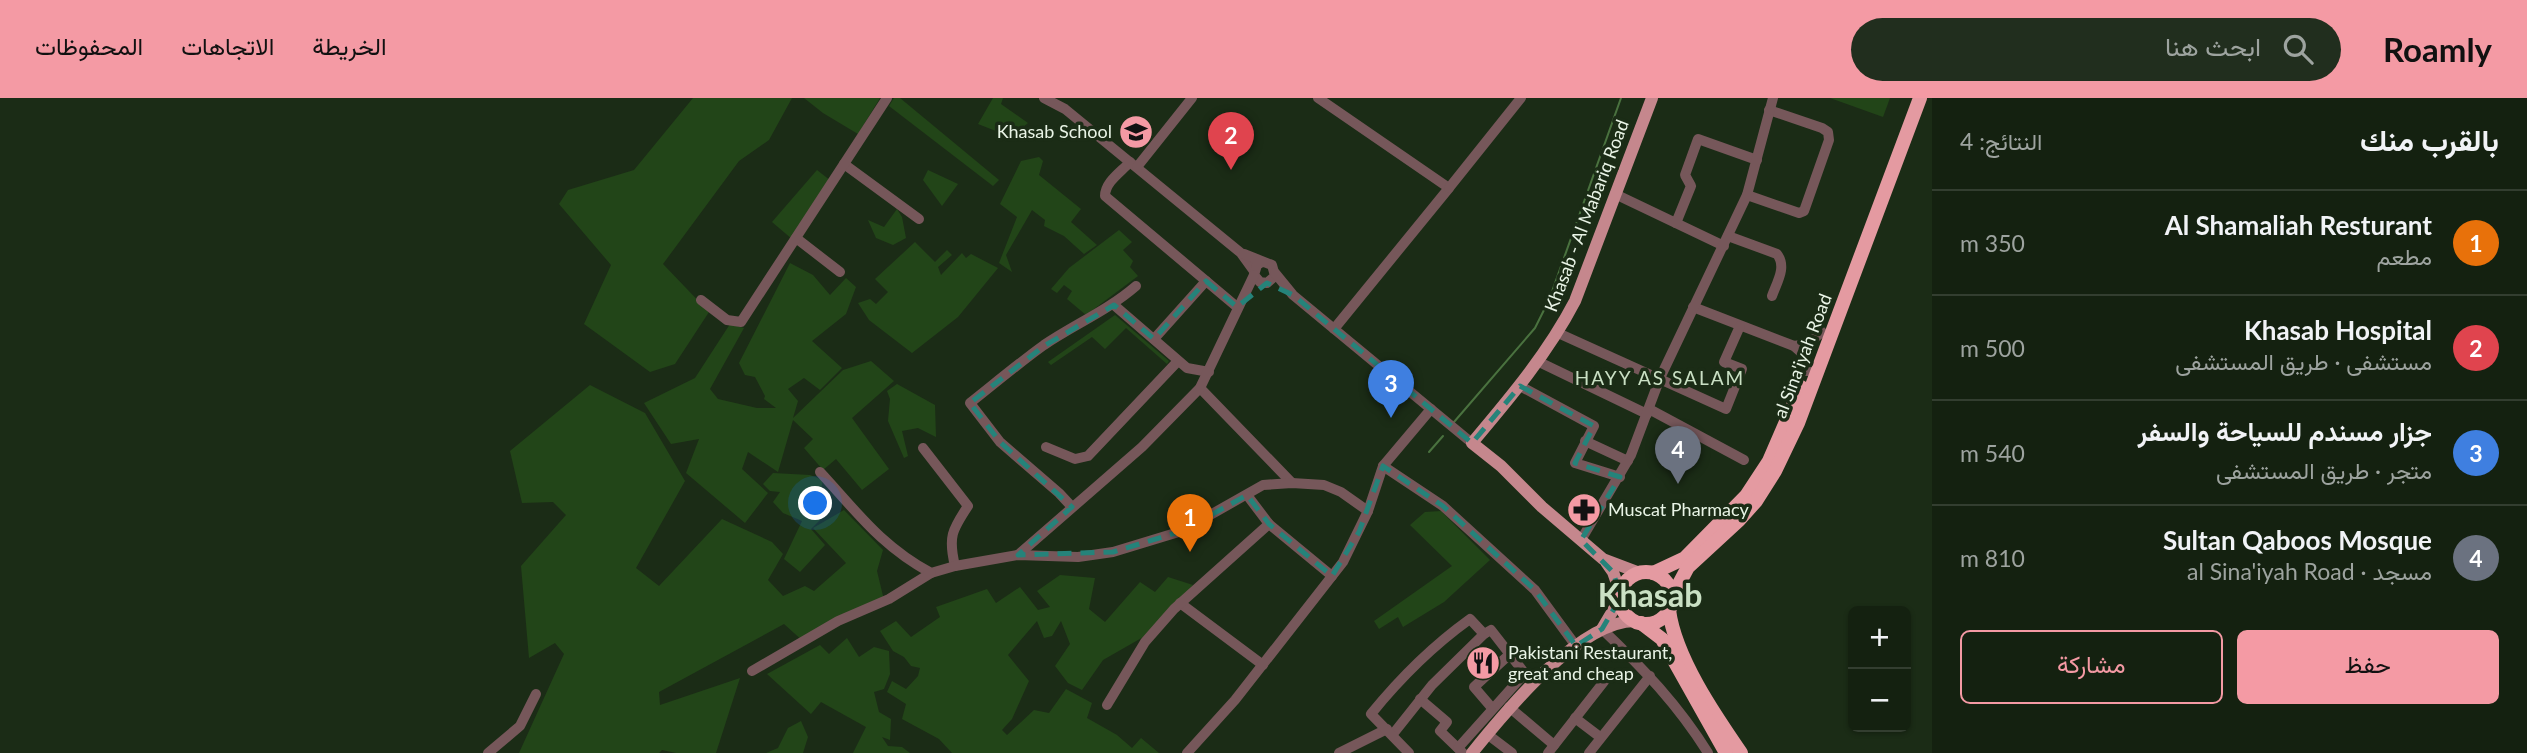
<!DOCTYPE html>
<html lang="ar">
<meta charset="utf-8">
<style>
:root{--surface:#142110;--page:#212e1e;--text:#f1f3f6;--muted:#9da39f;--line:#333e30;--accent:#f49aa4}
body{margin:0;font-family:Lato,Vazirmatn,sans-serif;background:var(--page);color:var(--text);direction:rtl}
.controls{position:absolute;right:21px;bottom:21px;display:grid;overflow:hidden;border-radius:10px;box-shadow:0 2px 5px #0004}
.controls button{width:63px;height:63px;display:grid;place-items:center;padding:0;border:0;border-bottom:2px solid var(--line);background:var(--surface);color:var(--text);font:35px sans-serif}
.you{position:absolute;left:816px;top:406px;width:24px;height:24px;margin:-18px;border:5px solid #fff;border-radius:50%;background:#1a73e8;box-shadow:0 0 0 10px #1a73e833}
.badge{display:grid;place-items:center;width:46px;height:46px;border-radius:50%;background:var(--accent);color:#fff;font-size:23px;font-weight:700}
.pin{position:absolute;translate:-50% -58px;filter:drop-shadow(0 2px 4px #0008)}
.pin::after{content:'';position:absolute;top:37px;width:24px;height:21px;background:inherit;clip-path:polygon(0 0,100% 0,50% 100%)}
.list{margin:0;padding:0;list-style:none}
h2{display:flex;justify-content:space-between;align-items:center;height:91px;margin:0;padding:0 28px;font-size:30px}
h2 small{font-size:23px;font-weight:400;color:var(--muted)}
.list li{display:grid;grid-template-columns:46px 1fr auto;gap:21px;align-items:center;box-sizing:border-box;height:105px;padding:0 28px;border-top:2px solid var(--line)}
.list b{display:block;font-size:26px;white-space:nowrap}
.list p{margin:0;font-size:23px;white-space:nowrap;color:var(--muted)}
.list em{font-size:23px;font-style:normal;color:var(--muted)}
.actions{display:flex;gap:14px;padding:21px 28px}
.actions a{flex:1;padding:16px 0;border:2px solid var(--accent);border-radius:10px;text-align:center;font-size:24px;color:var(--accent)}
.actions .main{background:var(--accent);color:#111}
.icon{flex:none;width:38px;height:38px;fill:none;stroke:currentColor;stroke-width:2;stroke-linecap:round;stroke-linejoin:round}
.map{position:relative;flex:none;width:1932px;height:655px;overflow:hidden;direction:ltr}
header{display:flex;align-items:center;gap:42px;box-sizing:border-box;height:98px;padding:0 35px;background:var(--accent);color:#111}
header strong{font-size:33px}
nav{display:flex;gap:38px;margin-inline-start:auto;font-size:24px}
.search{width:490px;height:63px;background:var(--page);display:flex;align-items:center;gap:18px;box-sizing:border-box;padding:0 24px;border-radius:38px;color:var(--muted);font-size:26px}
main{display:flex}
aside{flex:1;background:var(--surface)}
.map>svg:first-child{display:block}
.green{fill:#224518}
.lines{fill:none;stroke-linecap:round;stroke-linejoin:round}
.stream{stroke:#4a723f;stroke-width:2}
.minor{stroke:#76575a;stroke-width:10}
.major{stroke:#c5878d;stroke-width:12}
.highway{stroke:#e49aa1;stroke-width:14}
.marked{fill:none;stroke:#25837a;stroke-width:5;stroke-dasharray:14 9;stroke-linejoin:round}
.labels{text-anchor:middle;stroke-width:7;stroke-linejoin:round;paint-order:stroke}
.poi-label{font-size:18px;fill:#e9f4e6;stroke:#1b2c16;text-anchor:start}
.street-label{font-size:18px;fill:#e9f4e6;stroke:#1b2c16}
.neighbourhood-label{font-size:19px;letter-spacing:2px;fill:#cae0c4;stroke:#1b2c16}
.town-label{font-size:32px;font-weight:bold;fill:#cae0c4;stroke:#1b2c16}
</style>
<header>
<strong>Roamly</strong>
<div class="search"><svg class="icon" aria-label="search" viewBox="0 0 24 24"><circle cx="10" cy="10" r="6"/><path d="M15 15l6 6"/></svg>ابحث هنا</div>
<nav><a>الخريطة</a><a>الاتجاهات</a><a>المحفوظات</a></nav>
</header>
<main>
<aside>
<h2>بالقرب منك<small>النتائج: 4</small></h2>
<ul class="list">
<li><span class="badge" style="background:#e8710a">1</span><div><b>Al Shamaliah Resturant</b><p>مطعم</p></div><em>350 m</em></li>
<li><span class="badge" style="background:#e0444e">2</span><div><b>Khasab Hospital</b><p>مستشفى · طريق المستشفى</p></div><em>500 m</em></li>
<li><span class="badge" style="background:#3f7fe0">3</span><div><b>جزار مسندم للسياحة والسفر</b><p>متجر · طريق المستشفى</p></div><em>540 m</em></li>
<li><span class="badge" style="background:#6b7280">4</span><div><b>Sultan Qaboos Mosque</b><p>مسجد · al Sina'iyah Road</p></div><em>810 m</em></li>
</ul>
<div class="actions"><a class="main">حفظ</a><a>مشاركة</a></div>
</aside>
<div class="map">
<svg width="1932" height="655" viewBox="0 0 1932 655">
<rect width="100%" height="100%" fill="#1b2c16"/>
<g class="green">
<path d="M693,0h99l-23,42 -30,21 -76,103 46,48 -34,52 -25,8 -66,-48 27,-59 -52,-61 9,-14 66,-20z"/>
<path d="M804,0h76l-22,36 -35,-21z"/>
<path d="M894,0h6l99,82 -6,6 -104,-80z"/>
<path d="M993,0h10l-2,6 27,19 -17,14 -33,-13z"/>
<path d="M1830,0h60l-7,19z"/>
<path d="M1039,59l4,4 -4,14 42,34 -10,13 26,23 -13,9 -20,-18 -20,-10 1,-6 -13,-10 -26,45 6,17 -13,-9 18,-46 -17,-13 21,-43z"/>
<path d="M817,72l14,11 -39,58 -20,-17z"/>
<path d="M928,72l30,14 -16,22 -19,-26z"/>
<path d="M897,111l5,8 4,21 -13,7 -17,-7 -8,-18 16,7z"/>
<path d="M1119,132l13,12 -9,8 10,11 -3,6 8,9 -52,39 -19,-16 5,-8 -8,-6 -7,8 -6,-4 18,-21z"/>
<path d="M915,144l20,20 12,-12 5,5 -14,12 3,8 21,-22 4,5 5,-4 27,14 -40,49 -46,36 -43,-33 -11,-17 12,-4 6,5 12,-12 -13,-13z"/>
<path d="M790,165l23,12 17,20 16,-17 10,9 -10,27 -34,27 30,27 -22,22 -16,-12 -16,11 10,12 -5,17 50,-48 28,-9 23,20 -42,37 37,51 -27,21 -26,-31 -13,11 -19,-22 9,-9 -20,-19 -15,52 -30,-20 -6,17 26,24 -23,30 -59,-50 13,-34 -28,5 -27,-41 51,-25 35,-54 14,4 -34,61 8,10 39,9h19l-12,-9 1,-3 -10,-19 -10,-2 -6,-12z"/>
<path d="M1115,217l54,46 -2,3 -41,-36 -21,21 -13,-12 -41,28 -3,-3z"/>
<path d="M897,286l38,21 1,32 -18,-9 -16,3 6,25 -4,2 -16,-37 2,-22 -3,-8z"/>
<path d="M590,287l55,28 40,68 -49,87 23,18 63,-67 50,23 11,12 -15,26 15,16 22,-10 9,5 32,-28 -33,-35 31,-18 39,40 -6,21 7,29 -80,42 -20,-18 -125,68 1,13 80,-27 -24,75h-40l-14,-3 -3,3h-140l45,-99 -9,-11 -26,15 -8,-92 45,-51 -13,-13 -31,1 -12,-52z"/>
<path d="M773,375l37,2 13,5 -4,18 -11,12 20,-7 1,8 -18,18 14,16 -25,27 -16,-13 18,-38 -19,-8 -10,-11 7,-10 -10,-1 -7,-7z"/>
<path d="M1441,413l49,49 -46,42 -41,25 -5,-10 -19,12 -5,-8 78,-55 -42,-41 15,-13z"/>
<path d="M1060,477l35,3 -6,31 16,13 35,-40 15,10 13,-15 25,8 -41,47 -49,28 -21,30 -14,-7 -13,-17 15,-22 -9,-23 -9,15 -8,2 -7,-17 -29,34 21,26 -17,38 -10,11 5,5 27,-25 15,3 17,-24 26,14 -5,15 30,17 15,13 9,-10 18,15h-207l-13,-14 -37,-20 4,-15 -19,-12 5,-11 14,8 12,-13 2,-8 -9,-2 -7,-9 -11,-6 -13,-20 16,-10 15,16 29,-20 -4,-10 51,-18 9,14 24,-16 18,23 12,-3 -13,-16z"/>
<path d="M847,540l12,19 15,-10 15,4 1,23 -6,15 -10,3 5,20 12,7 -1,21 -8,-3 6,9 14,1 8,6h-57l13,-26 -45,-25 -10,12 -44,-40 53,-29 9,9z"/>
<path d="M801,623l7,16 -5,16h-37l12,-5 10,-20z"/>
</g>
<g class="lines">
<g class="stream">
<path d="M1454,324l81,-94 14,-28 72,-202"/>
<path d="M1429,354l14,-16"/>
</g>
<g class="minor">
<path d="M1044,0l21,11 176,144 13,18"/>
<path d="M1318,0l131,90 -115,141"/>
<path d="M1130,64c-9,10 -25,20 -25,34l132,111"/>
<path d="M844,66l75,55"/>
<path d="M1137,69l55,-69"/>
<path d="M1449,90l72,-90"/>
<path d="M1615,96l109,52"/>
<path d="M1747,97l52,18 5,-2 25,-71 -1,-8 -6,-4 -53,-18"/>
<path d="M1676,125l15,-37 -6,-11 13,-36 59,21"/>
<path d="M1728,138l49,18c10,13 0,28 -5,42"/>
<path d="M796,140l44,34"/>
<path d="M1244,156l28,11 3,11 -8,7 -7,-1 -6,-7 3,-10 5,-3"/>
<path d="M1275,175l18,22 179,148"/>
<path d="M701,202l26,20 14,2 146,-224"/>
<path d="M1114,207l73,63 22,4"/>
<path d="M1693,209l101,39 10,9 3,16"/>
<path d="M1558,235l168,76 16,-40 -18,-7 16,-36"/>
<path d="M1154,241l52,-58"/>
<path d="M1794,248l13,-2 15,-12"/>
<path d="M1537,263l110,53"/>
<path d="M1520,288l74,40 -19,37 45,14"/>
<path d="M1200,290l92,95"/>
<path d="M1649,311l95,51"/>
<path d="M1585,343l43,20"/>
<path d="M1046,349l29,12 13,-3 90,-95"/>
<path d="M923,350l45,58c-16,24 -20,31 -13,60"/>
<path d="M1383,368l60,40 92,84 41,56"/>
<path d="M820,374c37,40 61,74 111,101l24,-7 63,-11 60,2 35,-5 69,-21 81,-46 29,-2 32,2 17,7 27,19"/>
<path d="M1247,397l22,29 63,52"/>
<path d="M1072,409l-13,-14 -59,-51 -30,-39c24,-19 49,-40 74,-58 31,-21 63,-34 92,-59"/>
<path d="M1581,442l50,-85 29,-77 87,-183 26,-97"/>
<path d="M1018,457l124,-108 58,-59 54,-113"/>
<path d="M1180,505l83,62"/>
<path d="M1602,531c40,38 77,77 106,124"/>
<path d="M752,573l86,-50 51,-22 42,-26"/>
<path d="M1420,601l27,23 -7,9 23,22"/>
<path d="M1107,607l38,-63 29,-33 95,-85"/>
<path d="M1509,609l45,38"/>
<path d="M1492,610l-18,-21 37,-34"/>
<path d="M1575,620l25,19"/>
<path d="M1393,636l39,-49 52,-51"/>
<path d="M1487,636l25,19"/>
<path d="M1458,650l67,-75"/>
<path d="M488,655l32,-27 16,-32"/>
<path d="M1187,655l48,-53 108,-138 25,-51 15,-45 48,-57"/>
<path d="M1339,655l48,-24"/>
<path d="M1409,655l-38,-39c30,-37 60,-67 99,-95l14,15 7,-4 42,54"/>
<path d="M1548,655l58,-74"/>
<path d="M1589,655l61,-77"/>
</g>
<g class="major">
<path d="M1606,464l7,10 8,23"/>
<path d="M1640,475l-37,-14 -61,-52 -41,-41 -29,-23c38,-45 76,-90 103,-142l77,-203"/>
<path d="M1602,531l19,-32"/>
<path d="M1472,655c33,-41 107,-132 163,-132"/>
</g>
<g class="highway">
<circle cx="1646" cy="500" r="26"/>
<path d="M1653,475l32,-15 61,-62 23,-35 32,-74"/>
<path d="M1672,499l16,-30 51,-47 17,-19 19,-30 23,-48 122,-325"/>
<path d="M1669,512c6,47 45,104 72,143"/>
<path d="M1641,525l21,16 64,114"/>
</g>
</g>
<path class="marked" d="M1206,183l31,26 30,-24 26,12 179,148 48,-57 74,40 -19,37 45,14 -39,63 32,32 8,25 -19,32 -26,17 -41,-56 -92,-84 -60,-40 -24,66 -27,44 -63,-52 -22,-29 -65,36 -69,21 -95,3 54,-48 -72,-65 -30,-39 74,-57 70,-41 40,34z"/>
<defs>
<g id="school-disc" transform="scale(1.75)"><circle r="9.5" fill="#f49aa4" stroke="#1b2c16"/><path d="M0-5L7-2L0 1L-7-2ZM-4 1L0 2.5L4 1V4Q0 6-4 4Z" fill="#111"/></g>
<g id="pharmacy-disc" transform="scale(1.75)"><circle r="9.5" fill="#f49aa4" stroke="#1b2c16"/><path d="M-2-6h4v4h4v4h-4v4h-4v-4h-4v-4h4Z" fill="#111"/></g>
<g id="restaurant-disc" transform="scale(1.75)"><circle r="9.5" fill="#f49aa4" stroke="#1b2c16"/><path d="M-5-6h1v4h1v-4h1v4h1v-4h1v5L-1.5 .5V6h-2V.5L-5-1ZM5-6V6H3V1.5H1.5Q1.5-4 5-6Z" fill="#111"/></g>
</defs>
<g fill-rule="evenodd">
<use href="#school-disc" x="1136" y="34"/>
<use href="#pharmacy-disc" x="1584" y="412"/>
<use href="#restaurant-disc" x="1483" y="565"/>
</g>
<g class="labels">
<g class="poi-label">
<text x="1112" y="40" text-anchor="end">Khasab School</text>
<text x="1608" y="418">Muscat Pharmacy</text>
<text x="1508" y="561">Pakistani Restaurant,<tspan x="1508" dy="21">great and cheap</tspan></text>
</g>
<g class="street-label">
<text transform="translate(1587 118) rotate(-69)" y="6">Khasab - Al Mabariq Road</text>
<text transform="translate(1803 258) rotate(-69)" y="6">al Sina'iyah Road</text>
</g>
<g class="neighbourhood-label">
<text x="1660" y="287">HAYY AS SALAM</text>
</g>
<g class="town-label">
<text x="1650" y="509">Khasab</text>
</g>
</g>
</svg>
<div class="controls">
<button>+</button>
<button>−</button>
</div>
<div class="you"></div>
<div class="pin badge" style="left:1190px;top:454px;background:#e8710a">1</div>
<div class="pin badge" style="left:1231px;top:72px;background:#e0444e">2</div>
<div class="pin badge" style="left:1391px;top:320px;background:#3f7fe0">3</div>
<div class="pin badge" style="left:1678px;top:386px;background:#6b7280">4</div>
</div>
</main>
